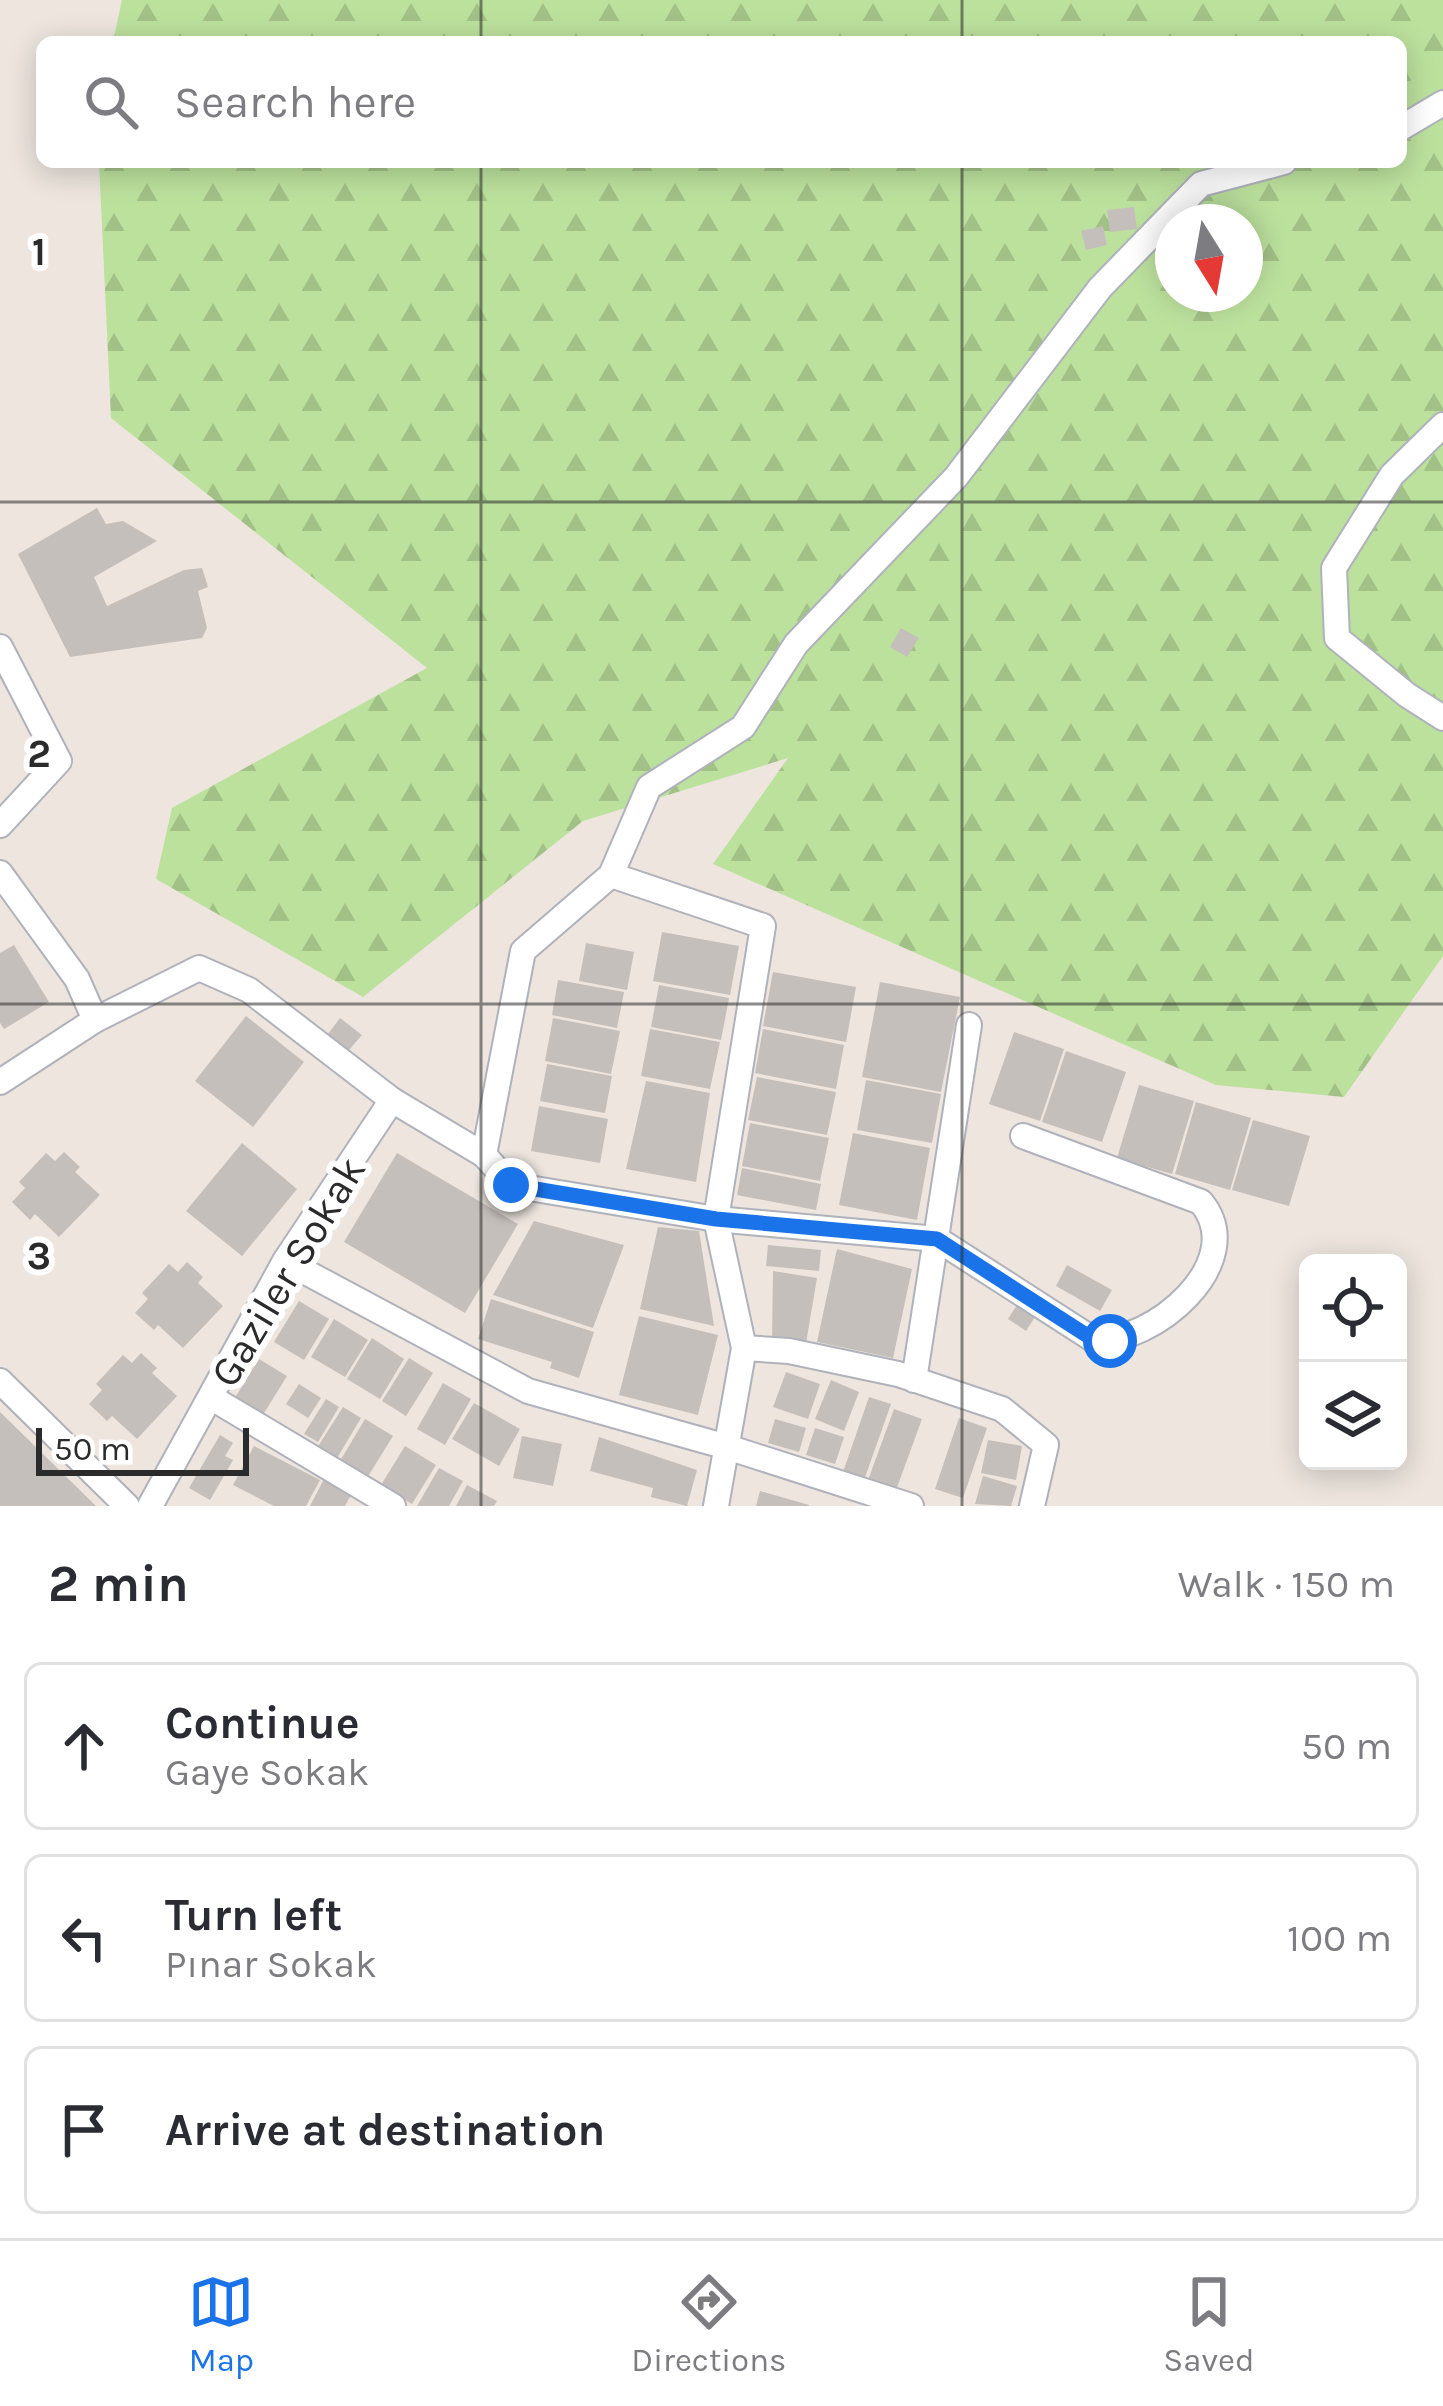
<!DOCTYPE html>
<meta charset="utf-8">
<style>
:root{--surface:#fff;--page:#f2f2f3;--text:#2b2b33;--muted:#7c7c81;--line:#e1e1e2;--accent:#1a73e8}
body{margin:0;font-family:Karla,sans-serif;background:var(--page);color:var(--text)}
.controls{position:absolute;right:36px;bottom:36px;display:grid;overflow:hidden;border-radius:18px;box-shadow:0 6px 30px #0003}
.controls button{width:108px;height:108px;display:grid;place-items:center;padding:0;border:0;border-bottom:3px solid var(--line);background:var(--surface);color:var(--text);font:60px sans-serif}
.compass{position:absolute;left:1155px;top:204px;width:108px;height:108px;border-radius:50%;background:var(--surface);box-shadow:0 6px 30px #0003;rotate:169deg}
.scale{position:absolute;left:36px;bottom:30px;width:213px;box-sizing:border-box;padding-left:12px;border:6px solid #2b2b2b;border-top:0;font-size:33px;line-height:42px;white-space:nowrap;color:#2b2b2b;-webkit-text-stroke:9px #fff;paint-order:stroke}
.stop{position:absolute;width:36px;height:36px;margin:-27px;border:9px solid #1a73e8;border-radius:50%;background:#fff}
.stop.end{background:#1a73e8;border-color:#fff;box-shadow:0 3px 12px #0008}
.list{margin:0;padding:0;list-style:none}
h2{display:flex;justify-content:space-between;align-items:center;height:156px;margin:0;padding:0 48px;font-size:51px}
h2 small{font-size:39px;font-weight:400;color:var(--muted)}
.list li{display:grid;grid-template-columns:78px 1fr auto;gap:36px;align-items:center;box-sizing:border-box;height:168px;margin:0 24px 24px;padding:0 24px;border:3px solid var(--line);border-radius:18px}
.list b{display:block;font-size:45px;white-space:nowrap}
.list p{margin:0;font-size:39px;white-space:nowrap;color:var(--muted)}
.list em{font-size:39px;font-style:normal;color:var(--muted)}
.icon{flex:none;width:66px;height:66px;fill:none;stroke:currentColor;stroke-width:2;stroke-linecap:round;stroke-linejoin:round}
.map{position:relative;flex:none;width:1443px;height:1506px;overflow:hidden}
.search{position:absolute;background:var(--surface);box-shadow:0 6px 30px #0003;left:36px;right:36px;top:36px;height:132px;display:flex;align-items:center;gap:30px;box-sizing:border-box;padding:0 42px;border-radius:18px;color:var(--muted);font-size:45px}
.sheet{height:732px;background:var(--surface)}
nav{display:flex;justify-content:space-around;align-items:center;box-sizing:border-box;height:168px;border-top:3px solid var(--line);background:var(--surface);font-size:33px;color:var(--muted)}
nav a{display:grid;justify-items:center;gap:6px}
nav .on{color:var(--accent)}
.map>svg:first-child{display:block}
.forest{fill:url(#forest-firs);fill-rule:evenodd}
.building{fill:#c5bfbb}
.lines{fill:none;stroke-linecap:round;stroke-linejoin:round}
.minor-casing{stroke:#afb2bb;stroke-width:28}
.minor{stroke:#fff;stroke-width:24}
.route{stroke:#1a73e8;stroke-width:15}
.grid{fill:none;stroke:#2b2b2b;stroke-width:3;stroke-opacity:0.55}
.labels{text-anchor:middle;stroke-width:12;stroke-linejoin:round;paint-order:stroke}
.street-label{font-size:42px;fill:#2b2b2b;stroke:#fff}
.grid-label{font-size:39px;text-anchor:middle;font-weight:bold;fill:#2b2b2b;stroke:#fff;stroke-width:12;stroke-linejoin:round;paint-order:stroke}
</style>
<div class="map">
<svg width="1443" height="1506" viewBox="0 0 1443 1506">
<defs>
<pattern id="forest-firs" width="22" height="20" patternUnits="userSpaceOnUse" patternTransform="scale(3)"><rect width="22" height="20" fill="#bce19d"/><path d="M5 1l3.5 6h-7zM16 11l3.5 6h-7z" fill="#a2c187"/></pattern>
</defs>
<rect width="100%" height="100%" fill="#ede5de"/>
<path class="forest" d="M122,0h1321v956l-99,141 -128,-12 -503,-221 75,-106 -205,63 -220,176 -207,-118 16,-71 255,-140 -316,-250 -12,-256h1302v-120h-1288zM1173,222h72v72h-72z"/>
<g class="building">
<path d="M1134,207l3,22 -27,3 -3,-22z"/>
<path d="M1103,226l4,19 -21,5 -5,-19z"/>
<path d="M97,508l9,16 17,-3 34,20 -63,36 13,29 77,-36 18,-2 6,19 -10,4 9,37 -5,10 -132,19 -52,-103z"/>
<path d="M901,628l18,10 -12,19 -17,-10z"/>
<path d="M662,932l77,14 -9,49 -77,-14z"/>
<path d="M586,943l48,9 -7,38 -48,-9z"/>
<path d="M14,945l35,57 -45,27 -4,-6v-70z"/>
<path d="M773,972l83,15 -10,55 -83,-16z"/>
<path d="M558,980l66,12 -7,36 -65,-13z"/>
<path d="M880,982l80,15 -19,95 -79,-15z"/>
<path d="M659,985l70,13 -8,42 -70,-13z"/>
<path d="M246,1016l58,46 -51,65 -58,-46z"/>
<path d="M340,1018l22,17 -13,15 -21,-16z"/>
<path d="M553,1018l67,13 -9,43 -66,-13z"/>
<path d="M650,1029l70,13 -10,47 -69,-13z"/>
<path d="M763,1029l81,16 -8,44 -81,-16z"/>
<path d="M1014,1032l50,17 -24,72 -51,-17z"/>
<path d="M1066,1051l60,21 -24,70 -60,-20z"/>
<path d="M547,1064l65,12 -7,37 -65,-12z"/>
<path d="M757,1077l79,15 -9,43 -79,-15z"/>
<path d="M866,1080l75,14 -9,49 -75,-13z"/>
<path d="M646,1081l64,12 -14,89 -70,-13z"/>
<path d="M1139,1085l55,16 -22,73 -55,-16z"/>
<path d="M1196,1102l55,16 -21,72 -55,-16z"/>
<path d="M539,1106l69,13 -8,44 -69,-12z"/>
<path d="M1253,1120l57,16 -21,70 -57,-16z"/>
<path d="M750,1123l79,15 -9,43 -78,-15z"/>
<path d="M853,1133l77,15 -13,72 -78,-15z"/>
<path d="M242,1143l55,46 -55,67 -56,-45z"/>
<path d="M64,1152l16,15 -5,5 25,23 -41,42 -24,-23 -5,6 -18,-18 13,-14 -6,-6 27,-29 9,8z"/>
<path d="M397,1153l121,71 -53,89 -121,-71z"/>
<path d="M742,1168l79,16 -5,26 -79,-15z"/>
<path d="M534,1221l90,24 -31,83 -100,-33z"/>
<path d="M658,1227l41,4 15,95 -74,-17z"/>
<path d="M768,1245l53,5 -2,21 -53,-5z"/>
<path d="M837,1249l75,20 -19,89 -76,-16z"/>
<path d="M187,1262l16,15 -5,6 25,23 -40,42 -25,-23 -4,5 -19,-17 13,-14 -6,-6 27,-29 9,8z"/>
<path d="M1067,1265l45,25 -12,21 -44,-25z"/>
<path d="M773,1271l44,7 -12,71 -33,-8z"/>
<path d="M491,1299l103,33 -15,46 -29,-10 2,-6 -74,-23z"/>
<path d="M299,1301l30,18 -25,41 -30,-18z"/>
<path d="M1019,1302l18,12 -11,17 -18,-12z"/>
<path d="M639,1316l79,19 -20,80 -79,-20z"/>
<path d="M334,1319l34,21 -23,37 -34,-20z"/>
<path d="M372,1338l32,21 -24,40 -33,-20z"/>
<path d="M141,1353l16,15 -5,5 25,23 -40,43 -25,-23 -5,5 -18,-17 13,-14 -6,-6 27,-29 9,8z"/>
<path d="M409,1358l24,15 -27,43 -24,-15z"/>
<path d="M259,1359l28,17 -26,42 -28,-17z"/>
<path d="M786,1372l34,12 -12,35 -35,-12z"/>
<path d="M831,1380l28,12 -15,39 -29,-12z"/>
<path d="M443,1383l28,16 -26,46 -28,-16z"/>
<path d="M299,1384l22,14 -13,20 -22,-14z"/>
<path d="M869,1397l22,7 -28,79 -21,-8z"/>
<path d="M326,1399l13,8 -21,35 -14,-8z"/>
<path d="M474,1403l46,26 -21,37 -47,-27z"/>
<path d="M343,1407l18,11 -25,42 -19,-12z"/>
<path d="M894,1409l28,10 -27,74 -28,-10z"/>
<path d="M0,1412l96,94h-96z"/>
<path d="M959,1418l28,10 -24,70 -28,-9z"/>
<path d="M365,1419l28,17 -26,42 -27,-17z"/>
<path d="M775,1419l31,9 -7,24 -31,-9z"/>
<path d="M815,1428l29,9 -9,27 -29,-9z"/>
<path d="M220,1435l13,8 -8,13 8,4 -23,40 -21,-12z"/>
<path d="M522,1436l40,8 -9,42 -40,-8z"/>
<path d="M599,1437l98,33 -10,36 -36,-9 2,-9 -63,-17z"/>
<path d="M988,1440l34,6 -6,34 -35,-7z"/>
<path d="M254,1446l66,34 -14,26h-32l-41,-21z"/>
<path d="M405,1446l31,19 -24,39 -31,-19z"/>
<path d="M439,1468l24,13 -14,25h-32z"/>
<path d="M983,1476l34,10 -6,20 -36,-2z"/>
<path d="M324,1479l28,14 -7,13h-35z"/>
<path d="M467,1485l30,16 -3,5h-38z"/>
<path d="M760,1491l49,14v1h-53z"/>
</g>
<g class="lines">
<g class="minor-casing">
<g id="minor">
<path d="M1401,128l42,-25"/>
<path d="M1443,425l-51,50 -58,93 3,70 70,57 36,23"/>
<path d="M0,647l59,114 -59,64"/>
<path d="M0,873l77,106 18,41"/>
<path d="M611,875l152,51 -47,293 28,129 -28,158"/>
<path d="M0,1082l95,-62 104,-52 50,22 143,110 92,55"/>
<path d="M1023,1136l178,66c50,60 -49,143 -107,138l-157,-101 -221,-20 -205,-34 -27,-30 39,-204 88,-76 38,-88 94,-60 53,-83 160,-167 144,-189 101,-104 83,-22"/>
<path d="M285,1261l243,130 199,56 184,59"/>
<path d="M744,1348l45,3 109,23 104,35 44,36 -14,61"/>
<path d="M914,1380l55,-355"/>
<path d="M0,1381l127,125"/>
<path d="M212,1398l181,108"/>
<path d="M150,1506l135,-245 107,-161"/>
</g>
</g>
<use href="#minor" class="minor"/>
</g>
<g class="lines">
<path class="route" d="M511,1185l205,34 221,20 157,101 16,1"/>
</g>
<path class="grid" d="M481,0v42M962,0v42M481,162v1344M962,162v1344M0,502h1443M0,1004h1443"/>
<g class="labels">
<g class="street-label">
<text transform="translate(287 1271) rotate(-59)" y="15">Gaziler Sokak</text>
</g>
</g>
<g class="grid-label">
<text x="39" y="265">1</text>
<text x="39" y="767">2</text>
<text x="39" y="1269">3</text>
</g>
</svg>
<div class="controls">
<button><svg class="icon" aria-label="locate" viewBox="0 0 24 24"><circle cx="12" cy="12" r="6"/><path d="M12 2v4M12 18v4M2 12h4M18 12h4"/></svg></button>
<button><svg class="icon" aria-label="layers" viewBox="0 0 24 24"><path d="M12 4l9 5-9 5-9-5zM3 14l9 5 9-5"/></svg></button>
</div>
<svg class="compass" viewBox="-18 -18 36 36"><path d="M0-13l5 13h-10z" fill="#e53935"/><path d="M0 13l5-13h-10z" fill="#7c7c81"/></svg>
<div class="scale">50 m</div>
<div class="stop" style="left:1110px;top:1341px"></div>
<div class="stop end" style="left:511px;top:1185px"></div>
<div class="search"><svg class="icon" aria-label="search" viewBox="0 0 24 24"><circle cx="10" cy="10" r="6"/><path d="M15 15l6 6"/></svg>Search here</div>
</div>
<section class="sheet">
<h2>2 min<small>Walk · 150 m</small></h2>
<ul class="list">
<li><svg class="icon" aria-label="ahead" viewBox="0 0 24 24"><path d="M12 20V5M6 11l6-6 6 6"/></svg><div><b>Continue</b><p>Gaye Sokak</p></div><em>50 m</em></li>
<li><svg class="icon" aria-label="left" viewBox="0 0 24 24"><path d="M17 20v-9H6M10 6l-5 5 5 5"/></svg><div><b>Turn left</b><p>Pınar Sokak</p></div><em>100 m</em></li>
<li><svg class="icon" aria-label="arrive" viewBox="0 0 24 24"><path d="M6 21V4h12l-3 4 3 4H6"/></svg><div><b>Arrive at destination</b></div></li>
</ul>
</section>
<nav>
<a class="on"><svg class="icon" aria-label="map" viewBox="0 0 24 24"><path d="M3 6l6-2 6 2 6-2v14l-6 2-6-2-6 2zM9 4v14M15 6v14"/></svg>Map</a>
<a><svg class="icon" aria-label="directions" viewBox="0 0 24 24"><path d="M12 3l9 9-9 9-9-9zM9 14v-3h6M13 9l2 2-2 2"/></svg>Directions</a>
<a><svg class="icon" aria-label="saved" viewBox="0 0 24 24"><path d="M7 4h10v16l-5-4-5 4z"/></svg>Saved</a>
</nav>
